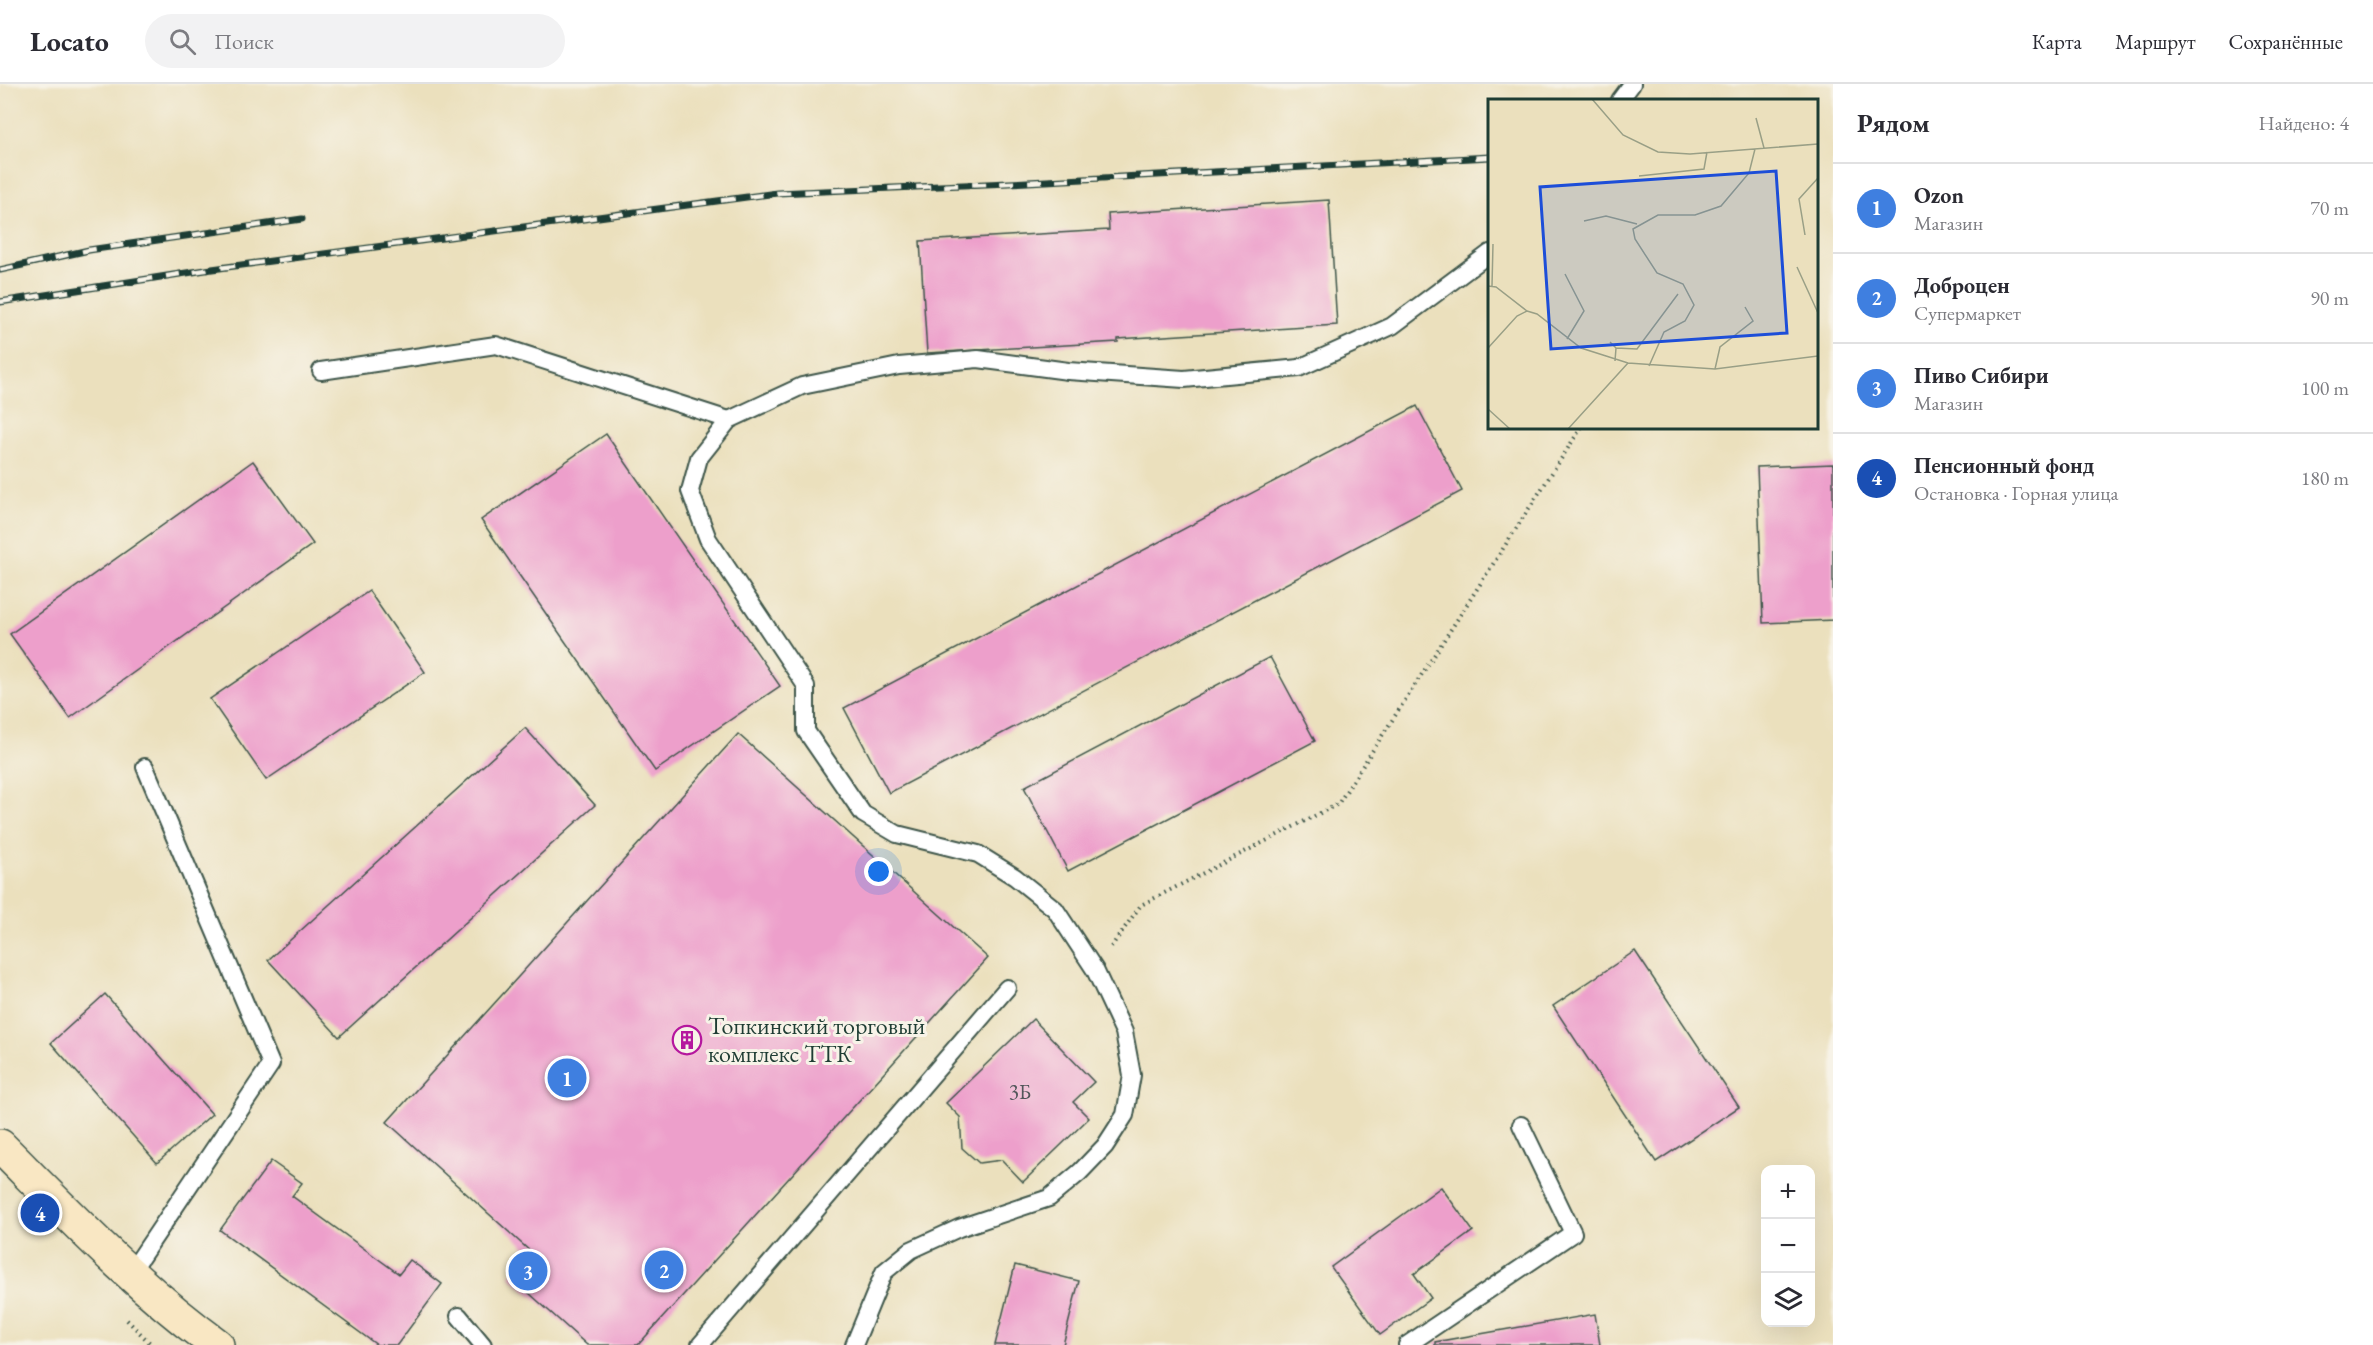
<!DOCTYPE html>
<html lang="ru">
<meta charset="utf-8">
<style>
:root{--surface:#fff;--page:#f2f2f3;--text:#2b2b33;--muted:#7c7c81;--line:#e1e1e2;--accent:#1a73e8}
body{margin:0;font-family:"EB Garamond",serif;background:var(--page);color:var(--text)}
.controls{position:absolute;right:18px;bottom:18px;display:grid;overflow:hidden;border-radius:12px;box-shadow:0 6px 24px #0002}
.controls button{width:54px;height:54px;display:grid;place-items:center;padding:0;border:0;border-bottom:2px solid var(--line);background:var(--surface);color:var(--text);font:30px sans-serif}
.you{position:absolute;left:879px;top:788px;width:21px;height:21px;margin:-15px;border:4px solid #fff;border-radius:50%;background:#1a73e8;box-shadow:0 0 0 9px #1a73e833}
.badge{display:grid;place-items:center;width:39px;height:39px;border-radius:50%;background:var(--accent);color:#fff;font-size:20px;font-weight:700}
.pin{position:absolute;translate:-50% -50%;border:3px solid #fff;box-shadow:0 2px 6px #0006}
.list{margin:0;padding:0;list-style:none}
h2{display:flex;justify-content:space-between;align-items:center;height:78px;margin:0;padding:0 24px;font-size:26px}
h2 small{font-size:20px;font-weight:400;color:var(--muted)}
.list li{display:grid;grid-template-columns:39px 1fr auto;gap:18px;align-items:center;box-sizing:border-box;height:90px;padding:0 24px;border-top:2px solid var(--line)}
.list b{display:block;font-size:22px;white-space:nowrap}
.list p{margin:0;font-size:20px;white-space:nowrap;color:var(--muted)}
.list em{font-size:20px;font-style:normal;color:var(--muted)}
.icon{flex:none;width:33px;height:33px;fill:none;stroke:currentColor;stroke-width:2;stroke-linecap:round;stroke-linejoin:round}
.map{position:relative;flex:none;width:1833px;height:1261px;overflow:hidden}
header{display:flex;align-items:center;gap:36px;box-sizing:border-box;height:84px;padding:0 30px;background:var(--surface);border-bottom:2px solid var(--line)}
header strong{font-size:28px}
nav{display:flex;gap:33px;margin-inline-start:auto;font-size:21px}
.search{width:420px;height:54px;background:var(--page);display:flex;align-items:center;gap:15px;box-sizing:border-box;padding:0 21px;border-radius:33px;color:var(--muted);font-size:22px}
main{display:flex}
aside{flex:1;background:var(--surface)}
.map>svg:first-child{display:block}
.building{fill:#ed9fcb}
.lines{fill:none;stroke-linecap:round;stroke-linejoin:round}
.lane-casing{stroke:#3e5549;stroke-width:20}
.secondary-casing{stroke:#3e5549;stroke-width:36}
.path{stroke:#3e5549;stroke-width:4;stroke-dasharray:1.5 4.5;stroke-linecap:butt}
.lane{stroke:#fff;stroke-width:16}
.secondary{stroke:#f9e7c3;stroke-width:33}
.rail-casing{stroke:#1f3d34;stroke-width:7}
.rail{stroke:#f7f3e8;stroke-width:4.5;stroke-dasharray:14;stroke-linecap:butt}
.labels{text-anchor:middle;stroke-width:6;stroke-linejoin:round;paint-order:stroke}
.number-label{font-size:21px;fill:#52565a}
.poi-label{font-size:24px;fill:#1f3d34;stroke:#f7f3e8;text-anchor:start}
.inset-road{fill:none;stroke:#999f86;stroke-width:1.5}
.view{fill:#1d4ed8;fill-opacity:0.15;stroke:#1d4ed8;stroke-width:3}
.inset-edge{fill:none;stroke:#1f3d34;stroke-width:3}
</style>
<header>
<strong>Locato</strong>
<div class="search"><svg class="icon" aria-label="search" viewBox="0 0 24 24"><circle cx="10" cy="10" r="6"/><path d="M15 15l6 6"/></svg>Поиск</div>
<nav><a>Карта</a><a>Маршрут</a><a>Сохранённые</a></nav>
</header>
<main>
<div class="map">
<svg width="1833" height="1261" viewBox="0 0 1833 1261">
<rect width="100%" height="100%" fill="#f7f3e8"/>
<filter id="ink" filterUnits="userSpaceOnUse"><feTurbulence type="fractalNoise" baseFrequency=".0167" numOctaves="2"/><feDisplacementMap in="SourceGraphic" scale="12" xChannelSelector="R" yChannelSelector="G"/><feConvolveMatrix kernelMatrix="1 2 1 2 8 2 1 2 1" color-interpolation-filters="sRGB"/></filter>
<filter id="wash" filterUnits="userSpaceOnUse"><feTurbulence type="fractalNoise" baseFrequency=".008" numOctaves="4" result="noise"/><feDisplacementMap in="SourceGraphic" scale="24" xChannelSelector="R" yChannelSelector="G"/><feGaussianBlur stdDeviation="1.35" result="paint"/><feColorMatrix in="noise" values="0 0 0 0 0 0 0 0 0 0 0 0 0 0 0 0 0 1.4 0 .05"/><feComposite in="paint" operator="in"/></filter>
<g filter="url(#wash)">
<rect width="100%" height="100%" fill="#ebe0bd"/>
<g id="blocks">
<g class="building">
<path d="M1329,116l8,125 -219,14v3l-191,11 -7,-112 189,-11 -1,-16z"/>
<path d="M1417,322l45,85 -573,302 -45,-85z"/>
<path d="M606,350l174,252 -125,85 -174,-251z"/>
<path d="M253,377l60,83 -243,174 -60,-84z"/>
<path d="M1833,380v156l-70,3 -6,-156z"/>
<path d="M369,507l56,81 -159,108 -56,-81z"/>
<path d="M1270,573l45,84 -247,130 -44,-84z"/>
<path d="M525,644l70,77 -256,232 -71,-77z"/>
<path d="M738,650l250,224 -350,387h-51l-77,-69 21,-24 -144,-130z"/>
<path d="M1635,867l104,156 -83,55 -103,-156z"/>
<path d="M105,910l107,120 -55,49 -106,-120z"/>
<path d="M1033,935l61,63 -21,20 16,16 -66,64 -21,-22 -23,3 -17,-15 -2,-31 -14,-14z"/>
<path d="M271,1077l31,22 -10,13 107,78 11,-14 32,24 -45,61h-20l-157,-115z"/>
<path d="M1441,1103l32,44 -59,43 17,24 -51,37 -49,-68z"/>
<path d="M1015,1181l64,16 -16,64h-68z"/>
<path d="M1595,1230l5,31h-165v-3z"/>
</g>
</g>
</g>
<g filter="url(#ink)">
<use href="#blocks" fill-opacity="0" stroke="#3e5549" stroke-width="1.5"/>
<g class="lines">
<g class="lane-casing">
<g id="lane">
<path d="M1620,16l12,-16"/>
<path d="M321,287l175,-26 233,75"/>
<path d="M129,1191l142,-211 -126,-297"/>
<path d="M459,1232l24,29"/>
<path d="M700,1261l307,-357"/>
<path d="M854,1261l30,-73 27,-22 48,-22 90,-30 31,-26 25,-26 20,-31 7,-40 -8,-43 -29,-62 -40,-61 -40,-32 -37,-23 -81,-20 -34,-20 -57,-83v-45l-98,-147 -18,-48 9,-33 30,-38 73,-34 97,-20 79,-7 90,12 116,8 115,-11 93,-42 98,-73"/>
<path d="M1407,1261l166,-112 -52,-108"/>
</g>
</g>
<g class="secondary-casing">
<path id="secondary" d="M0,1062c70,70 137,141 217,199"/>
</g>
<g class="path">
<path d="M1111,863l30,-42 197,-101 243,-376"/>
<path d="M127,1236l25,25"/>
</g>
<use href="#lane" class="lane"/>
<use href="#secondary" class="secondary"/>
<g class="rail-casing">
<g id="rail">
<path d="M0,186l89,-20 213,-31"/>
<path d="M0,218l212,-33 565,-76 232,-10 481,-26"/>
</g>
</g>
<use href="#rail" class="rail"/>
</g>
</g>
<defs>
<g id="building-ring" transform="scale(1.5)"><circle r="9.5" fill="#f7f3e8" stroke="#b5179e" stroke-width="1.5"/><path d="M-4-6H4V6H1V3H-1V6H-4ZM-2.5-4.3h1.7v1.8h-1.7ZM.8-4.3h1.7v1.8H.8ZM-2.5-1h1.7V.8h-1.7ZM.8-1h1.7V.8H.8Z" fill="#b5179e"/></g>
</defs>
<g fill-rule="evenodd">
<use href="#building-ring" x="687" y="956"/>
</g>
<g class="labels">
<g class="number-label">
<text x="1020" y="1015">3Б</text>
</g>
<g class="poi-label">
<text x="708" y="950">Топкинский торговый<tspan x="708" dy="28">комплекс ТТК</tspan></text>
</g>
</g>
<g transform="translate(1488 15)">
<rect width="330" height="330" fill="#ebe0bd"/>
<path class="inset-road" d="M104,0l31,36 35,17 32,2 128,-10M268,19l8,30M151,77l65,-7 3,-17M96,122l22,-5 31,8M317,136l-6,-36 19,-21M309,168l21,46M77,175l19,37 -17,28M0,187l8,1 31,24M4,187l1,-42M39,212l10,3 44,34 47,15 87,6 103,-13M122,243l6,6 -1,13M0,249l29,-32 10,-5M128,249l21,1 41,-55M161,267l15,-34 21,-11 9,-16 -11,-21 -26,-11 -22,-34 -2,-10 25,-14h37l26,-9 28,-33 6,-24M227,270l5,-22 33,-26 -8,-14M0,310l22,20M80,330l60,-66"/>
<path class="view" d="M288,72l11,162 -236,16 -11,-162z"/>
<rect width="330" height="330" class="inset-edge"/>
</g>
</svg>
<div class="controls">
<button>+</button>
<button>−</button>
<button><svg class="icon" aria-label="layers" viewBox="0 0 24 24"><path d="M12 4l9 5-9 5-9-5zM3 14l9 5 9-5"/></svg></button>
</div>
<div class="you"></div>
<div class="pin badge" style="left:567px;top:994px;background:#3f7fe0">1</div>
<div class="pin badge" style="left:664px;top:1186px;background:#3f7fe0">2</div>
<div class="pin badge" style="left:528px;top:1187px;background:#3f7fe0">3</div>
<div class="pin badge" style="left:40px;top:1129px;background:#1a4fb4">4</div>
</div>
<aside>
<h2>Рядом<small>Найдено: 4</small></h2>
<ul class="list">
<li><span class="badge" style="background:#3f7fe0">1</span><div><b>Ozon</b><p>Магазин</p></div><em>70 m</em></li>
<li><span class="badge" style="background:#3f7fe0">2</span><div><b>Доброцен</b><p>Супермаркет</p></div><em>90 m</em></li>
<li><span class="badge" style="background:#3f7fe0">3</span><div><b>Пиво Сибири</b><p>Магазин</p></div><em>100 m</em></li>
<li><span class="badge" style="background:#1a4fb4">4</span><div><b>Пенсионный фонд</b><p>Остановка · Горная улица</p></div><em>180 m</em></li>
</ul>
</aside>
</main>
